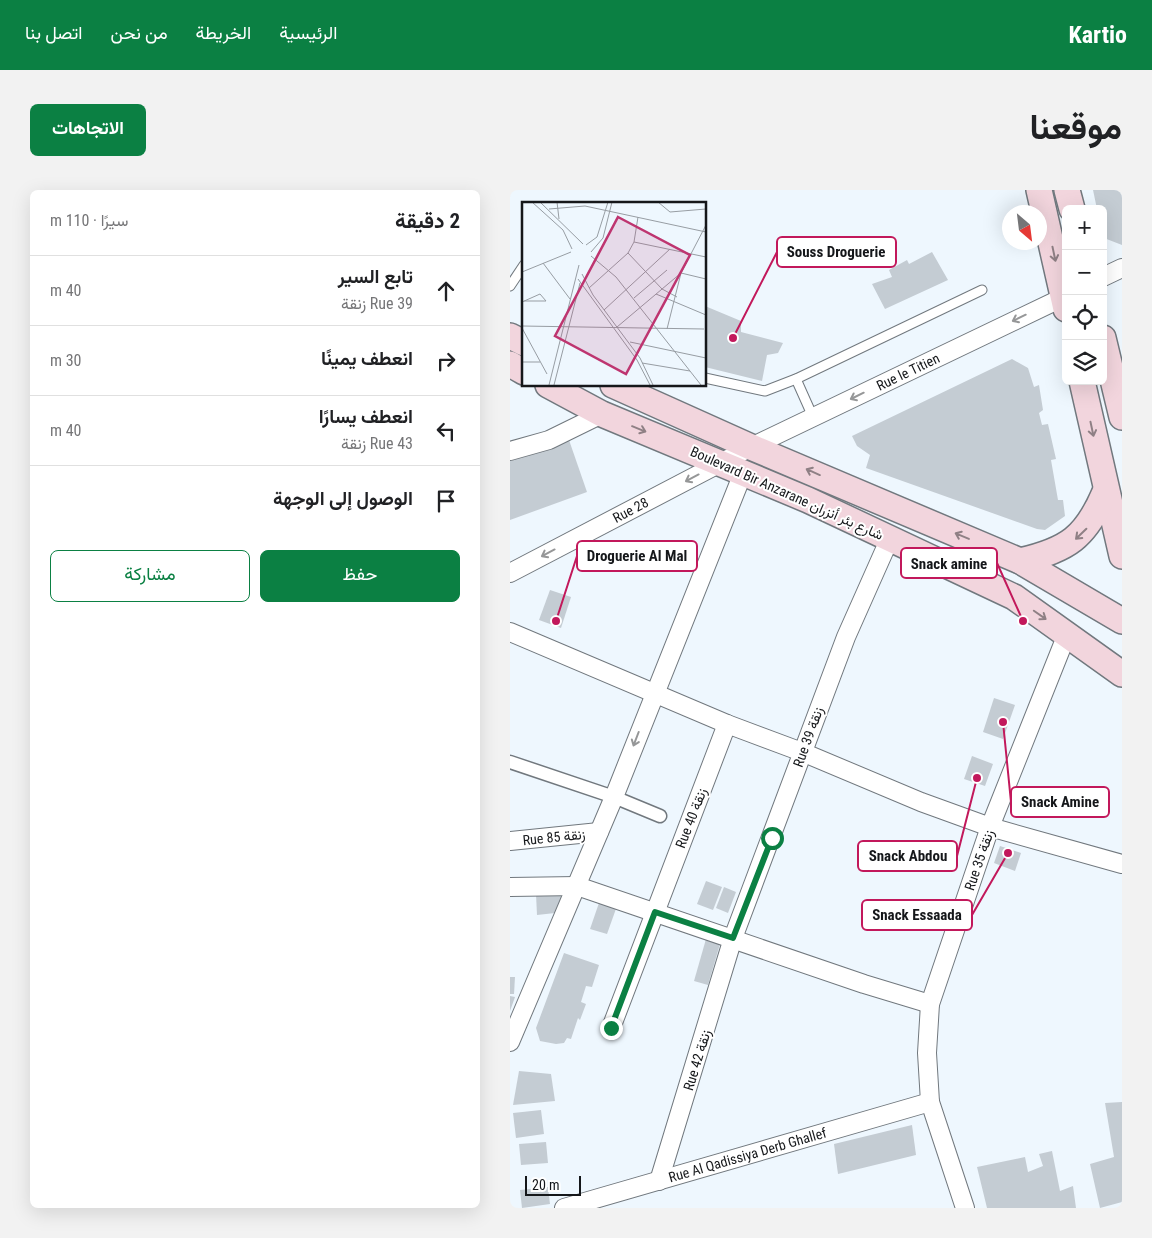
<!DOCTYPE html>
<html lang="ar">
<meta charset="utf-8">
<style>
:root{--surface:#fff;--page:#f2f2f2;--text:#202124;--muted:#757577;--line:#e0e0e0;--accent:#0b8043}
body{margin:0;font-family:"Roboto Condensed",Vazirmatn,sans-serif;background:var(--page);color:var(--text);direction:rtl}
.controls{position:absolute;right:15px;top:15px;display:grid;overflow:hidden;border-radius:8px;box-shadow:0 5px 20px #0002}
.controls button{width:45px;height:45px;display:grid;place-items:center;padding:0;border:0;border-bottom:1px solid var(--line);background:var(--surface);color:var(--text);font:25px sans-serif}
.compass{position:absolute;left:492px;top:15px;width:45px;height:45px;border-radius:50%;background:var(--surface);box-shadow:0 5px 20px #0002;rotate:152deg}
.scale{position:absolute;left:15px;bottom:12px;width:56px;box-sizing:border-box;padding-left:5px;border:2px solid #15171a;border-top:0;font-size:14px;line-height:18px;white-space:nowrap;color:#15171a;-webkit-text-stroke:4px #fff;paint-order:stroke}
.stop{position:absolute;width:15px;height:15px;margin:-11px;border:4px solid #0b8043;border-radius:50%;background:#fff}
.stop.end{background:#0b8043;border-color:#fff;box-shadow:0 1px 5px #0008}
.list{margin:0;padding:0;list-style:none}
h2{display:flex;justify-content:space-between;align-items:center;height:65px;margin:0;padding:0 20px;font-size:21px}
h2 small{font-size:16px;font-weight:400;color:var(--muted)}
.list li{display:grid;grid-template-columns:32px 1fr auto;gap:15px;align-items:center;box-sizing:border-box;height:70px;padding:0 20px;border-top:1px solid var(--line)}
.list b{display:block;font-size:19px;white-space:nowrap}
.list p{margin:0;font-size:16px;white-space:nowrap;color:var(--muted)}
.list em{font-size:16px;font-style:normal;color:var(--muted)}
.actions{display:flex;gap:10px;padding:15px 20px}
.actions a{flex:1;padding:11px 0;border:1px solid var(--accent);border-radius:8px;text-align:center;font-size:18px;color:var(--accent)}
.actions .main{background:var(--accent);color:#fff}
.icon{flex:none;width:28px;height:28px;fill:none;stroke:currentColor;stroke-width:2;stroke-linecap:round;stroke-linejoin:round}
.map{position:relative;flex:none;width:612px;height:1018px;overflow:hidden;direction:ltr;border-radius:8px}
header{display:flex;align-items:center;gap:30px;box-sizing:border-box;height:70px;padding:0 25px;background:var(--accent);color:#fff}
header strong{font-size:24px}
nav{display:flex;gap:28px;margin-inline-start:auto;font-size:18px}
.intro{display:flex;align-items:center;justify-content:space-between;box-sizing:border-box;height:120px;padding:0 30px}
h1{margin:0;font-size:35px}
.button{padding:12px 22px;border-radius:8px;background:var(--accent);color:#fff;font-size:18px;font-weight:700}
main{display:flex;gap:30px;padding:0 30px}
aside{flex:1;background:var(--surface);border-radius:8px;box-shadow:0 5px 20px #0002}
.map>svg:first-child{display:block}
.building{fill:#c4ccd3}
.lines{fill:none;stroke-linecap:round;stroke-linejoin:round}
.service-casing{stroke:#71787e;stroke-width:11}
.pedestrian-casing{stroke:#71787e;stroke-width:15}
.minor-casing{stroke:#71787e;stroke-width:20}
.secondary-casing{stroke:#71787e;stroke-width:28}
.service{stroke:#fff;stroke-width:9}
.pedestrian{stroke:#fff;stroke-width:12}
.minor{stroke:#fff;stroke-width:18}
.secondary{stroke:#f2d5dd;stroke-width:25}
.oneway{stroke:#8f8085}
.oneway2{stroke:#969798}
.route{stroke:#0b8043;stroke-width:6}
.labels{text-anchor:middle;stroke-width:4;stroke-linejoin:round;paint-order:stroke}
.street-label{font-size:14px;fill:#15171a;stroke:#fff}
.inset-road{fill:none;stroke:#979da3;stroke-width:1}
.view{fill:#be3570;fill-opacity:0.15;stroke:#be3570;stroke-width:2.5}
.inset-edge{fill:none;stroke:#15171a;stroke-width:2.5}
.leader{fill:none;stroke:#c2185b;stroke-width:2}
.callout-dot{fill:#c2185b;stroke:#fff;stroke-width:2}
.callout{fill:#fff;stroke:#c2185b;stroke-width:2}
.callout-label{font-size:15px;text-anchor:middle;font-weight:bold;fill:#15171a}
</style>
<header>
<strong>Kartio</strong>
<nav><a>الرئيسية</a><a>الخريطة</a><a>من نحن</a><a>اتصل بنا</a></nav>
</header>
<div class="intro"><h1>موقعنا</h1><a class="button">الاتجاهات</a></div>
<main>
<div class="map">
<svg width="612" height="1018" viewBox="0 0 612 1018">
<rect width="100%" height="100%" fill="#eef7fe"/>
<g class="building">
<path d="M583,0h29v55l-18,-7 -1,-29h-6z"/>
<path d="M422,62l16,28 -63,29 -13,-25 20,-7 -3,-7 18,-10 2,4z"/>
<path d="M195,116l36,15v11l42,11 -5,10 -11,2 -5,26 -57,-14z"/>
<path d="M502,169l16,9 6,19 5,-2 4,25 -4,3 3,12 6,-1 8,35 -5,1 7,40h5l2,16 -20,14 -8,-1 -171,-61 4,-13 -13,-9 -5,-10z"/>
<path d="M59,250l18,52 -77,28v-60z"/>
<path d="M40,400l21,7 -10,31 -22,-8z"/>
<path d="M484,508l21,7 -12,34 -20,-7z"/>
<path d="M462,566l21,8 -8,22 -21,-7z"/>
<path d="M490,656l21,7 -6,18 -21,-8z"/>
<path d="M196,691l16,6 -9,23 -16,-6z"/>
<path d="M214,697l12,5 -8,21 -12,-5z"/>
<path d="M55,702l-10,21 -18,2 -1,-21z"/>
<path d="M90,710l17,6 -10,28 -17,-5z"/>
<path d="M196,749l14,5 -12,41 -14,-4z"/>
<path d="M54,763l35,12 -7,22 -6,-1 -5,16 5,2 -6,16 -2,-2 -7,21 -4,-1 -3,5 -8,1 -16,-3 -4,-13z"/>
<path d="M0,787h5l-1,17h-4z"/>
<path d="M0,806l5,1 -5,14z"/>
<path d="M9,881l32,3 4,27 -42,4z"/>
<path d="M612,912v100l-22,6 -10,-44 24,-7 -9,-54z"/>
<path d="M31,920l3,24 -28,4 -3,-25z"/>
<path d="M402,935l4,30 -78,19 -4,-30z"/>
<path d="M36,952l2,21 -27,2 -2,-21z"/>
<path d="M542,961l8,40 13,-5 3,22h-89l-10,-41 48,-10 3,15 15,-6 -4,-12z"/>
<path d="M38,997l2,17 -28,4 -2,-18z"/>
</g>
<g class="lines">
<g class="service-casing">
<g id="service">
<path d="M0,96l14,-21"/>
<path d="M195,188l60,13 31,-12 186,-89"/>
<path d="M286,189l17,38"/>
</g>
</g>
<g class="pedestrian-casing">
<path id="pedestrian" d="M0,572l104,35 46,19"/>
</g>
<g class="minor-casing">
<g id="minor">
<path d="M593,87l19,-9"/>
<path d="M0,261l39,-11 53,-26"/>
<path id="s1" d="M0,383l241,-126 315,-151"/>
<path d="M0,442l217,92 75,28 119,50 69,25 132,37"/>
<path d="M0,651l89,-9"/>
<path d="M0,697l67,-1 287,98 66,20"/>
<path d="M101,838l116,-304"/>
<path d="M0,852l104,-245 129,-324"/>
<path d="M149,991l74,-243 113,-301 44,-99"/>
<path id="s2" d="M54,1018l366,-106"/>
<path d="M455,1018l-35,-106 -3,-49 3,-49 60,-177 77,-193"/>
</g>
</g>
<g class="secondary-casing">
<g id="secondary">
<path d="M529,0l27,119"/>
<path d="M557,0l5,19"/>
<path d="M0,146l14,7"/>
<path d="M593,148l19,79"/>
<path d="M0,174l14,8"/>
<path d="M572,191l40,175"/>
<path d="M38,195l54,29 206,86 206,97 108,77"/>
<path d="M103,195l138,62 269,114 102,60"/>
<path d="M510,371c48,-11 66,-24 85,-69"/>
</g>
</g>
<use href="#service" class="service"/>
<use href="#pedestrian" class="pedestrian"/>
<use href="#minor" class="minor"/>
<use href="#secondary" class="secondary"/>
</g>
<defs><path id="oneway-shaft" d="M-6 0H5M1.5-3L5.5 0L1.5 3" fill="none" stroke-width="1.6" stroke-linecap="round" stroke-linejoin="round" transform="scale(1.25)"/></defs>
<g class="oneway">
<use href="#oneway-shaft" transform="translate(544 64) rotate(78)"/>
<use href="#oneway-shaft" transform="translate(129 239) rotate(22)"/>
<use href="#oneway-shaft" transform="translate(582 239) rotate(78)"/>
<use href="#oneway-shaft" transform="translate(303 282) rotate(-156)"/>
<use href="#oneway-shaft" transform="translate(571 344) rotate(136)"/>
<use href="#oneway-shaft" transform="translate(452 346) rotate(-157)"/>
<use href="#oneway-shaft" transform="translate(530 425) rotate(35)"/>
</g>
<g class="oneway2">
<use href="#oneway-shaft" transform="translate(509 128) rotate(154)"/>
<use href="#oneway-shaft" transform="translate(347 206) rotate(154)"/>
<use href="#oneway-shaft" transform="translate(182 288) rotate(152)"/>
<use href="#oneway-shaft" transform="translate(38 363) rotate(152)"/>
<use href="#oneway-shaft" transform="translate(126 549) rotate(111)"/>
</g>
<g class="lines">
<path class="route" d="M101,838l44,-116 78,26 39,-100"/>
</g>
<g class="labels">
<g class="street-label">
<text dy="5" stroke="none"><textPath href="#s1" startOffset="446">Rue le Titien</textPath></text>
<text transform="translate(277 303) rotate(24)" y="5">Boulevard Bir Anzarane شارع بئر أنزران</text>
<text dy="5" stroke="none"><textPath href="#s1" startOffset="136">Rue 28</textPath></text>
<text transform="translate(298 547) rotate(-70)" y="5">Rue 39 زنقة</text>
<text transform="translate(181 628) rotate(-69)" y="5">Rue 40 زنقة</text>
<text transform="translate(44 647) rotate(-6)" y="5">Rue 85 زنقة</text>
<text transform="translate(469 670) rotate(-71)" y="5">Rue 35 زنقة</text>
<text transform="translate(187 870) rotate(-73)" y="5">Rue 42 زنقة</text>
<text dy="5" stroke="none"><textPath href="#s2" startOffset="191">Rue Al Qadissiya Derb Ghallef</textPath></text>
</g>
</g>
<g transform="translate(12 12)">
<rect width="184" height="184" fill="#eef7fe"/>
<path class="inset-road" d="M10,0l31,28 9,19M18,0l43,42M35,0l2,17M136,0l12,10 36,-3M27,7l36,-3 121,26M112,40l72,15M64,43l11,-8 11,-35M69,50l12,-14 9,-36M106,51l34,36 15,8M69,54l25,21 85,108M21,61l27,36M0,70l49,-20M159,71l25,6M60,72l11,21 47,63 13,27M56,77l59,81 13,25M67,86l39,-35 6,-11 4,-25M134,92l50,21M112,96l33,-28M0,100l18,-8 6,7h-22M82,108l66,-61M0,124l182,3M95,125l64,-54M0,126l25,46M145,127l14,-56 25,-48M108,140l76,16M0,160h18M120,161l48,8M27,183l30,-120M32,183l26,-102"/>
<path class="view" d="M96,15l72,38 -64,119 -71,-38z"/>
<rect width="184" height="184" class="inset-edge"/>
</g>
<path class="leader" d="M223 148L267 62M46 431L67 366M513 431L487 373M493 532L501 612M467 588L447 666M498 663L462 725"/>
<g class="callout-dot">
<circle cx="223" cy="148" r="5"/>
<circle cx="46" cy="431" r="5"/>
<circle cx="513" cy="431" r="5"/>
<circle cx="493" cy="532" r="5"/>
<circle cx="467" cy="588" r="5"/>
<circle cx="498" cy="663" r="5"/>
</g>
<g class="callout">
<rect x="267" y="47" width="119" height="30" rx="5"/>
<rect x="67" y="351" width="120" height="30" rx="5"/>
<rect x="391" y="358" width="96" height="30" rx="5"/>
<rect x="501" y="597" width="98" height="30" rx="5"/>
<rect x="348" y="651" width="99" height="30" rx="5"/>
<rect x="352" y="710" width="110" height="30" rx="5"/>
</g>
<g class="callout-label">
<text x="326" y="67">Souss Droguerie</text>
<text x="127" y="371">Droguerie Al Mal</text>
<text x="439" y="379">Snack amine</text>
<text x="550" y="617">Snack Amine</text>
<text x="398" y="671">Snack Abdou</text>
<text x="407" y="730">Snack Essaada</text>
</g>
</svg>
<div class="controls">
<button>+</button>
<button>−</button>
<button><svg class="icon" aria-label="locate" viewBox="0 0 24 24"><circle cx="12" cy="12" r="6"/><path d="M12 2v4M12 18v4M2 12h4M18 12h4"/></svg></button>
<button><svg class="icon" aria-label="layers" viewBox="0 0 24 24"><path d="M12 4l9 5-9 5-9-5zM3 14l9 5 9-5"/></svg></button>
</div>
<svg class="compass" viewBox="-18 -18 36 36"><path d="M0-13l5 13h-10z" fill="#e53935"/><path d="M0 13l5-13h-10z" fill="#757577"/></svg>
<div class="scale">20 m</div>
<div class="stop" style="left:262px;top:648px"></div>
<div class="stop end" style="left:101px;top:838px"></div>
</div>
<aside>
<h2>2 دقيقة<small>سيرًا · 110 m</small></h2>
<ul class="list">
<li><svg class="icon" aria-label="ahead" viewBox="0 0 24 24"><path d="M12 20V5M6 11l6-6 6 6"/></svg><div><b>تابع السير</b><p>Rue 39 زنقة</p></div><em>40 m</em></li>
<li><svg class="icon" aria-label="right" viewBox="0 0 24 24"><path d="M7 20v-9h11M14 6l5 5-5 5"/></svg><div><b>انعطف يمينًا</b></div><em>30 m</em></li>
<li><svg class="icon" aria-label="left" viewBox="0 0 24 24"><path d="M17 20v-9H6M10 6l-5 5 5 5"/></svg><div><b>انعطف يسارًا</b><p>Rue 43 زنقة</p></div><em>40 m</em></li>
<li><svg class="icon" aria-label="arrive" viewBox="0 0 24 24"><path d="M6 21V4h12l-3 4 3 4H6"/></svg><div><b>الوصول إلى الوجهة</b></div></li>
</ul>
<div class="actions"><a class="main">حفظ</a><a>مشاركة</a></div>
</aside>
</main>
